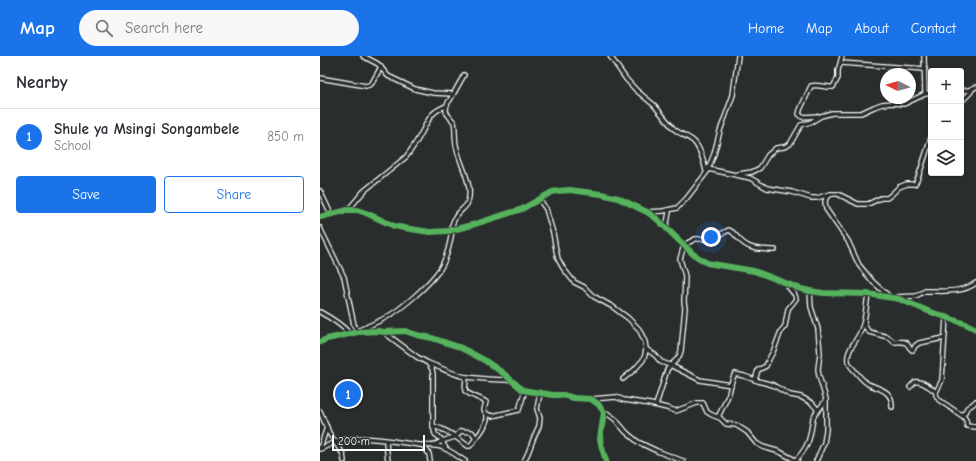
<!DOCTYPE html>
<meta charset="utf-8">
<style>
:root{--surface:#fff;--page:#f7f7f7;--text:#2b2b33;--muted:#7c7c81;--line:#e1e1e2;--accent:#1a73e8}
body{margin:0;font-family:"Comic Neue",sans-serif;background:var(--page);color:var(--text)}
.controls{position:absolute;right:12px;top:12px;display:grid;overflow:hidden;border-radius:4px;box-shadow:0 1px 3px #0004}
.controls button{width:36px;height:36px;display:grid;place-items:center;padding:0;border:0;border-bottom:1px solid var(--line);background:var(--surface);color:var(--text);font:20px sans-serif}
.compass{position:absolute;left:560px;top:12px;width:36px;height:36px;border-radius:50%;background:var(--surface);box-shadow:0 1px 3px #0004;rotate:275deg}
.scale{position:absolute;left:12px;bottom:10px;width:93px;box-sizing:border-box;padding-left:4px;border:2px solid #fff;border-top:0;font-size:11px;line-height:14px;white-space:nowrap;color:#fff;-webkit-text-stroke:3px #2a2d2e;paint-order:stroke}
.you{position:absolute;left:391px;top:181px;width:14px;height:14px;margin:-10px;border:3px solid #fff;border-radius:50%;background:#1a73e8;box-shadow:0 0 0 6px #1a73e833}
.badge{display:grid;place-items:center;width:26px;height:26px;border-radius:50%;background:var(--accent);color:#fff;font-size:13px;font-weight:700}
.pin{position:absolute;translate:-50% -50%;border:2px solid #fff;box-shadow:0 1px 4px #0006}
.list{margin:0;padding:0;list-style:none}
h2{display:flex;justify-content:space-between;align-items:center;height:52px;margin:0;padding:0 16px;font-size:17px}
h2 small{font-size:13px;font-weight:400;color:var(--muted)}
.list li{display:grid;grid-template-columns:26px 1fr auto;gap:12px;align-items:center;box-sizing:border-box;height:56px;padding:0 16px;border-top:1px solid var(--line)}
.list b{display:block;font-size:15px;white-space:nowrap}
.list p{margin:0;font-size:13px;white-space:nowrap;color:var(--muted)}
.list em{font-size:13px;font-style:normal;color:var(--muted)}
.actions{display:flex;gap:8px;padding:12px 16px}
.actions a{flex:1;padding:9px 0;border:1px solid var(--accent);border-radius:4px;text-align:center;font-size:14px;color:var(--accent)}
.actions .main{background:var(--accent);color:#fff}
.icon{flex:none;width:22px;height:22px;fill:none;stroke:currentColor;stroke-width:2;stroke-linecap:round;stroke-linejoin:round}
.map{position:relative;flex:none;width:656px;height:405px;overflow:hidden}
header{display:flex;align-items:center;gap:24px;box-sizing:border-box;height:56px;padding:0 20px;background:var(--accent);color:#fff}
header strong{font-size:19px}
nav{display:flex;gap:22px;margin-inline-start:auto;font-size:14px}
.search{width:280px;height:36px;background:var(--page);display:flex;align-items:center;gap:10px;box-sizing:border-box;padding:0 14px;border-radius:22px;color:var(--muted);font-size:15px}
main{display:flex}
aside{flex:1;background:var(--surface)}
.map>svg:first-child{display:block}
.lines{fill:none;stroke-linecap:round;stroke-linejoin:round}
.minor-casing{stroke:#fff;stroke-width:6}
.minor{stroke:#2a2d2e;stroke-width:3.5}
.cycleway-casing{stroke:#2a2d2e;stroke-width:8}
.cycleway{stroke:#56b35d;stroke-width:6}
</style>
<header>
<strong>Map</strong>
<div class="search"><svg class="icon" aria-label="search" viewBox="0 0 24 24"><circle cx="10" cy="10" r="6"/><path d="M15 15l6 6"/></svg>Search here</div>
<nav><a>Home</a><a>Map</a><a>About</a><a>Contact</a></nav>
</header>
<main>
<aside>
<h2>Nearby<small></small></h2>
<ul class="list">
<li><span class="badge">1</span><div><b>Shule ya Msingi Songambele</b><p>School</p></div><em>850 m</em></li>
</ul>
<div class="actions"><a class="main">Save</a><a>Share</a></div>
</aside>
<div class="map">
<svg width="656" height="405" viewBox="0 0 656 405">
<rect width="100%" height="100%" fill="#2a2d2e"/>
<filter id="ink" filterUnits="userSpaceOnUse"><feTurbulence type="fractalNoise" baseFrequency=".025" numOctaves="2"/><feDisplacementMap in="SourceGraphic" scale="8" xChannelSelector="R" yChannelSelector="G"/><feConvolveMatrix kernelMatrix="1 2 1 2 8 2 1 2 1" color-interpolation-filters="sRGB"/></filter>
<g filter="url(#ink)">
<g class="lines">
<g class="minor-casing">
<g id="minor">
<path d="M43,0l15,8 10,12 27,13 18,4 20,1"/>
<path d="M290,0l16,23 10,11 18,15 19,23c5,5 12,7 19,12 7,5 12,22 14,31"/>
<path d="M604,0l1,38"/>
<path d="M521,7l84,6"/>
<path d="M0,22l46,8 3,-1 3,-2 9,-16"/>
<path d="M641,35l8,-1 7,-3"/>
<path d="M641,46l9,-9 3,-5"/>
<path d="M498,60l-16,1 -3,-3 1,-4 11,-24c7,-2 15,2 22,1l5,-9v-8l2,-6 2,-8"/>
<path d="M388,113l42,9 17,10 25,4 19,6h6l13,-4h8l20,10h10l13,-6h6l5,-4 7,-7 8,-3h8l3,-6 13,-40"/>
<path d="M418,118l14,-2 8,-4 8,-13 8,-7 8,-1 6,-3 11,-19 10,-3 10,-6 11,-3h29l13,-6 8,-3 10,-1 12,1 21,-10 6,-1"/>
<path d="M0,135l11,23"/>
<path d="M510,139l-4,3 -1,4 1,7 22,32 11,24 14,17 17,15"/>
<path d="M219,143l7,10 7,24 3,17 2,9 5,9 11,14 10,5 9,9 20,11 15,11 11,11 6,13 1,7 -1,6 -2,5 -9,10 -11,9"/>
<path d="M28,154l16,-19 42,-34c6,-8 12,-17 17,-27 7,-13 8,-18 23,-24"/>
<path d="M327,156l16,-1 14,-3 9,-9 21,-27 7,-18 6,-23 13,-36 5,-39"/>
<path d="M0,161l28,-7h9l9,3 28,13 10,2 26,4 18,-1 24,-6 50,-16 30,-17 6,-1 12,-1 31,4 17,4 29,14 10,7 36,35 14,9 47,8 11,4 36,14 9,2 13,2 45,1 31,5 29,12 38,13 10,5"/>
<path d="M0,172l24,49 10,48 3,6"/>
<path d="M346,172c1,-7 3,-12 3,-18"/>
<path d="M128,175c5,-4 4,-8 7,-13 3,-6 9,-9 12,-14 8,-17 -7,-39 -10,-55 -3,-9 -1,-18 -3,-27 -2,-2 -4,-4 -5,-6 -5,-4 -3,-12 1,-16l14,-25"/>
<path d="M490,235l1,16 7,22 2,24 -2,16 1,7 7,23v31l-2,13 -8,18"/>
<path d="M548,238c-2,12 -2,25 -7,36 -3,10 -15,20 -13,31 1,4 4,7 7,10 4,5 8,10 13,13 12,5 25,7 24,23"/>
<path d="M576,241l20,-1 9,-5h4c16,0 33,2 47,-8"/>
<path d="M0,256c11,6 22,13 30,22"/>
<path d="M626,261l-4,63 -6,12v3l3,5 25,17 2,3 1,6 9,1"/>
<path d="M544,265l2,7 3,4 19,5 6,5c5,0 11,-2 14,3 1,2 2,4 4,5h1l2,-4 4,-3 25,-5"/>
<path d="M37,275c9,-4 19,-8 28,-13 17,-9 44,-33 55,-49 7,-11 10,-25 12,-38"/>
<path d="M65,277l32,24 11,6 4,6 1,5v52l2,8 6,5 5,10"/>
<path d="M0,286l7,-3 31,-7 20,-1 6,1 21,-1 12,4 15,3 27,9 12,6 13,7 19,13 20,17 30,5h10l11,3 17,1 7,5 6,8 -4,27 2,9 4,13"/>
<path d="M326,293l9,6 6,7 9,3 30,15 31,5"/>
<path d="M108,307c12,4 28,13 39,14 14,2 29,3 44,3"/>
<path d="M435,324l3,-10 8,-4 4,-9 3,-5 8,-21 4,-5 3,-17 8,-10 -1,-4 -9,-11"/>
<path d="M590,331c1,-1 4,-4 5,-5 7,-2 16,6 21,10"/>
<path d="M271,343l25,-2 8,3 26,4 17,4 9,3 21,-8h6l4,9 5,3 8,3 6,6 10,1 11,7 9,11 7,4 17,5 17,9"/>
<path d="M336,349l11,-35c5,-9 11,-7 14,-19l4,-43 -1,-6 1,-26 -5,-17 4,-14 11,-6h11l7,-3 8,-2 8,-4c5,2 6,5 10,9 11,12 21,10 36,11"/>
<path d="M0,355l9,22 14,21 1,7"/>
<path d="M284,355l11,8 11,13 12,10 19,9 26,10"/>
<path d="M167,358l5,2 27,-6 6,-20"/>
<path d="M641,358h3l3,-6 6,-4 3,-3"/>
<path d="M398,361c4,-8 8,-16 11,-24 2,-7 2,-13 6,-19l9,2 14,5 15,4 17,10 11,2 11,6 6,7"/>
<path d="M113,370l9,3 11,6 15,11h2c5,-7 19,-21 17,-31 0,0 -3,-5 -3,-5l2,-8c-6,-4 -15,-6 -21,-11l1,-14"/>
<path d="M66,385l1,12 1,8"/>
<path d="M103,389l6,9 1,7"/>
<path d="M114,389l8,-4 13,-4 6,-6 11,1 4,6"/>
<path d="M0,392l7,-21"/>
<path d="M0,393c8,-3 14,-8 23,-9 23,-5 53,2 77,5 7,1 14,0 21,2 9,3 16,9 24,14"/>
<path d="M476,404c14,-15 14,-23 17,-42 3,-7 9,-11 12,-17"/>
<path d="M204,405l4,-8 6,-16 5,-11 1,-8 -3,-9 3,-16"/>
</g>
</g>
<use href="#minor" class="minor"/>
<g class="cycleway-casing">
<g id="cycleway">
<path d="M0,161l28,-7h9l9,3 28,13 10,2 26,4 18,-1 24,-6 50,-16 30,-17 6,-1 12,-1 31,4 17,4 29,14 10,7 36,35 14,9 47,8 11,4 36,14 9,2 13,2 45,1 31,5 29,12 38,13 10,5"/>
<path d="M0,286l7,-3 31,-7 20,-1 6,1 21,-1 12,4 15,3 27,9 12,6 13,7 19,13 20,17 30,5h10l11,3 17,1 7,5 6,8 -4,27 2,9 4,13"/>
</g>
</g>
<use href="#cycleway" class="cycleway"/>
</g>
</g>
</svg>
<div class="controls">
<button>+</button>
<button>−</button>
<button><svg class="icon" aria-label="layers" viewBox="0 0 24 24"><path d="M12 4l9 5-9 5-9-5zM3 14l9 5 9-5"/></svg></button>
</div>
<svg class="compass" viewBox="-18 -18 36 36"><path d="M0-13l5 13h-10z" fill="#e53935"/><path d="M0 13l5-13h-10z" fill="#7c7c81"/></svg>
<div class="scale">200 m</div>
<div class="you"></div>
<div class="pin badge" style="left:28px;top:338px">1</div>
</div>
</main>
